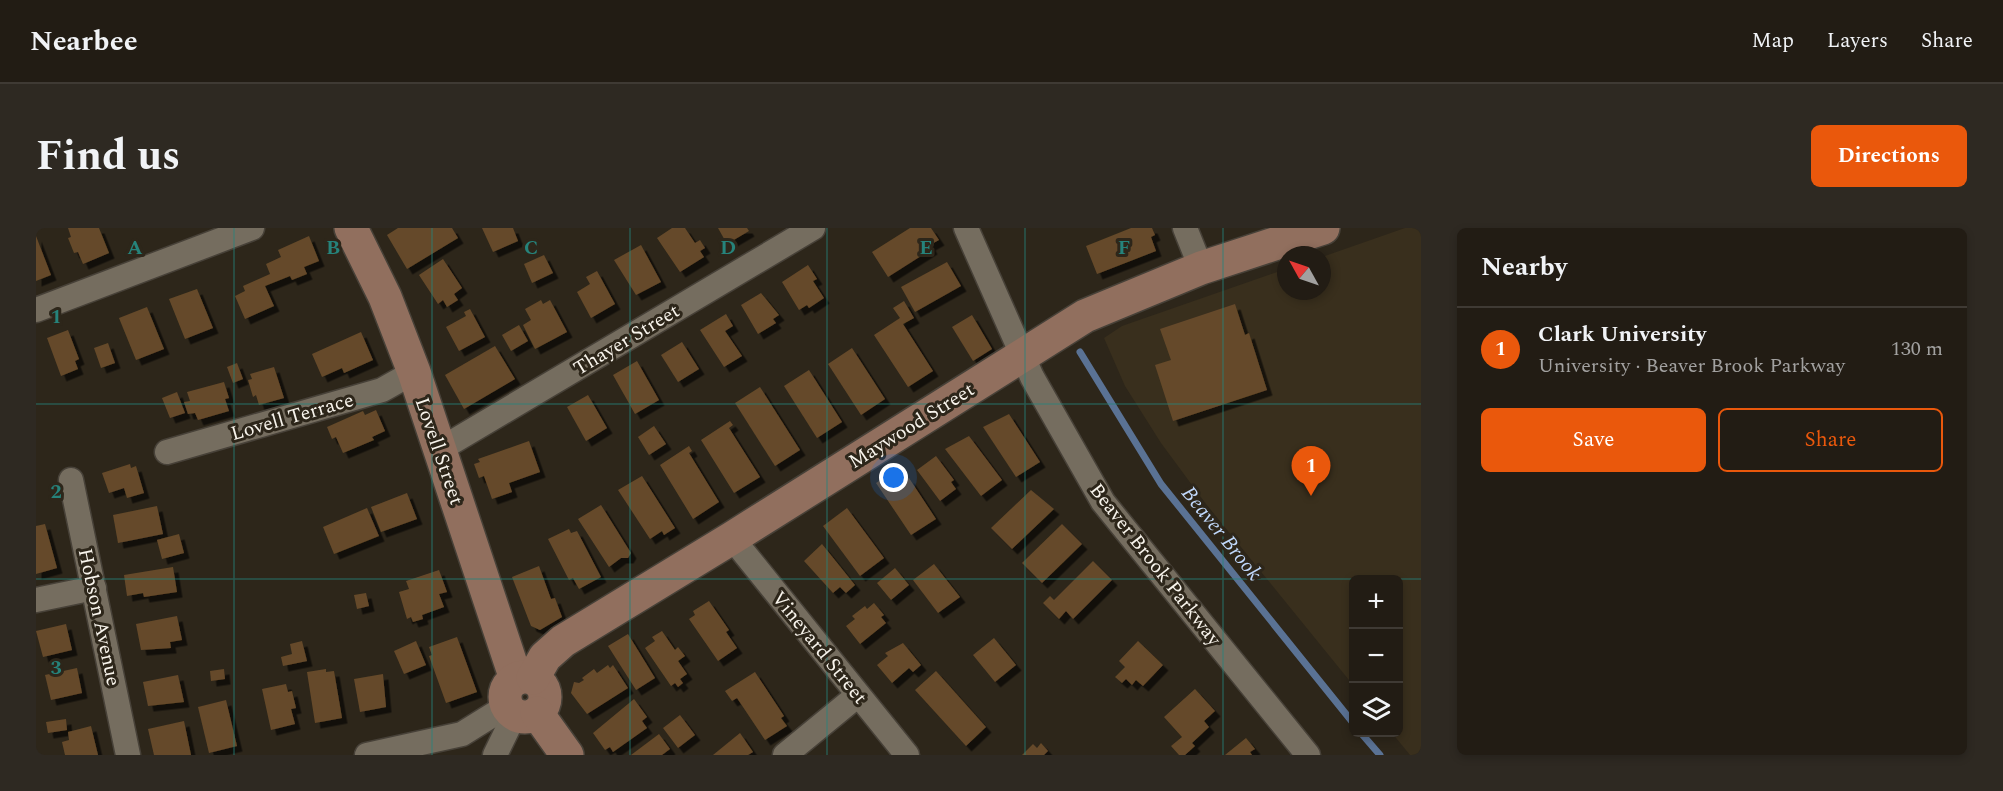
<!DOCTYPE html>
<meta charset="utf-8">
<style>
:root{--surface:#221c14;--page:#2e2922;--text:#f1f3f6;--muted:#a2a1a0;--line:#3f3a34;--accent:#ea580c}
body{margin:0;font-family:Spectral,serif;background:var(--page);color:var(--text)}
.controls{position:absolute;right:18px;bottom:18px;display:grid;overflow:hidden;border-radius:9px;box-shadow:0 3px 9px #0003}
.controls button{width:54px;height:54px;display:grid;place-items:center;padding:0;border:0;border-bottom:2px solid var(--line);background:var(--surface);color:var(--text);font:30px sans-serif}
.compass{position:absolute;left:1241px;top:18px;width:54px;height:54px;border-radius:50%;background:var(--surface);box-shadow:0 3px 9px #0003;rotate:310deg}
.you{position:absolute;left:858px;top:250px;width:21px;height:21px;margin:-15px;border:4px solid #fff;border-radius:50%;background:#1a73e8;box-shadow:0 0 0 9px #1a73e833}
.badge{display:grid;place-items:center;width:39px;height:39px;border-radius:50%;background:var(--accent);color:#fff;font-size:20px;font-weight:700}
.pin{position:absolute;translate:-50% -50px;filter:drop-shadow(0 2px 3px #0008)}
.pin::after{content:'';position:absolute;top:32px;width:21px;height:18px;background:inherit;clip-path:polygon(0 0,100% 0,50% 100%)}
.list{margin:0;padding:0;list-style:none}
h2{display:flex;justify-content:space-between;align-items:center;height:78px;margin:0;padding:0 24px;font-size:26px}
h2 small{font-size:20px;font-weight:400;color:var(--muted)}
.list li{display:grid;grid-template-columns:39px 1fr auto;gap:18px;align-items:center;box-sizing:border-box;height:84px;padding:0 24px;border-top:2px solid var(--line)}
.list b{display:block;font-size:22px;white-space:nowrap}
.list p{margin:0;font-size:20px;white-space:nowrap;color:var(--muted)}
.list em{font-size:20px;font-style:normal;color:var(--muted)}
.actions{display:flex;gap:12px;padding:18px 24px}
.actions a{flex:1;padding:14px 0;border:2px solid var(--accent);border-radius:9px;text-align:center;font-size:21px;color:var(--accent)}
.actions .main{background:var(--accent);color:#fff}
.icon{flex:none;width:33px;height:33px;fill:none;stroke:currentColor;stroke-width:2;stroke-linecap:round;stroke-linejoin:round}
.map{position:relative;flex:none;width:1385px;height:527px;overflow:hidden;border-radius:9px}
header{display:flex;align-items:center;gap:36px;box-sizing:border-box;height:84px;padding:0 30px;background:var(--surface);border-bottom:2px solid var(--line)}
header strong{font-size:28px}
nav{display:flex;gap:33px;margin-inline-start:auto;font-size:21px}
.intro{display:flex;align-items:center;justify-content:space-between;box-sizing:border-box;height:144px;padding:0 36px}
h1{margin:0;font-size:42px}
.button{padding:15px 27px;border-radius:9px;background:var(--accent);color:#fff;font-size:21px;font-weight:700}
main{display:flex;gap:36px;padding:0 36px}
aside{flex:1;background:var(--surface);border-radius:9px;box-shadow:0 3px 9px #0003}
.map>svg:first-child{display:block}
.built{fill:#392f1d}
.lines{fill:none;stroke-linecap:round;stroke-linejoin:round}
.stream{stroke:#5a7294;stroke-width:7}
.building{fill:#654929;filter:url(#shadow)}
.street-casing{stroke:#474138;stroke-width:27}
.secondary-casing{stroke:#474138;stroke-width:36}
.street{stroke:#756d5f;stroke-width:24}
.secondary{stroke:#916f5e;stroke-width:33}
.grid{fill:none;stroke:#26837b;stroke-width:1.5;stroke-opacity:0.55}
.labels{text-anchor:middle;stroke-width:6;stroke-linejoin:round;paint-order:stroke}
.street-label{font-size:20px;fill:#f8f4ec;stroke:#2d261a}
.water-label{font-size:21px;font-style:italic;fill:#c0d8fb;stroke:#2d261a}
.grid-label{font-size:20px;text-anchor:middle;font-weight:bold;fill:#26837b;stroke:#2d261a;stroke-width:6;stroke-linejoin:round;paint-order:stroke}
</style>
<header>
<strong>Nearbee</strong>
<nav><a>Map</a><a>Layers</a><a>Share</a></nav>
</header>
<div class="intro"><h1>Find us</h1><a class="button">Directions</a></div>
<main>
<div class="map">
<svg width="1385" height="527" viewBox="0 0 1385 527">
<defs>
<filter id="shadow"><feDropShadow dx="5.5" dy="5.5" stdDeviation="0" flood-color="#0009"/></filter>
</defs>
<rect width="100%" height="100%" fill="#2d261a"/>
<path class="built" d="M1369,0h16v527h-11l-18,-22h6v-153h-44l-1,105 -147,-181 -45,-61 -36,-57 -21,-48 18,-12 164,-57v22h36v-34z"/>
<g class="lines">
<g class="stream">
<path d="M1044,124l81,132 193,240"/>
<path d="M1325,505l19,22"/>
</g>
</g>
<g class="building">
<path d="M32,0h31l10,25 -26,11 -5,-12 -4,1 -6,-15 3,-1z"/>
<path d="M362,0h54l6,10 -51,31 -20,-34z"/>
<path d="M446,0h31l5,13 -25,11z"/>
<path d="M636,0h13l10,15 5,-3 5,8 -5,3 4,6 -24,15 -23,-34z"/>
<path d="M682,0h29l2,3 -22,13z"/>
<path d="M874,0h21l8,12 -9,5 2,4 -44,28 -16,-25z"/>
<path d="M1095,0h21l3,7 -4,2 5,14 -59,23 -11,-28z"/>
<path d="M0,8l15,39 -15,6z"/>
<path d="M273,8l10,25 -15,6 3,7 -15,6 -2,-4 -25,10 9,20 -29,13 -10,-23 10,-5 -2,-5 27,-12 -4,-10 15,-7 -3,-7z"/>
<path d="M605,17l20,37 -25,13 -22,-35z"/>
<path d="M508,27l9,18 -21,10 -8,-19z"/>
<path d="M407,31l19,29 -8,6 4,6 -11,7 -4,-7 -5,4 -19,-29z"/>
<path d="M911,34l14,24 -46,26 -14,-25z"/>
<path d="M772,37l9,14 -4,2 11,17 -15,10 -2,-3 -8,5 -17,-28z"/>
<path d="M561,43l18,33 -24,14 -14,-26 13,-8 -4,-7z"/>
<path d="M161,61l16,39 -28,11 -16,-40z"/>
<path d="M725,65l18,22 -6,4 3,4 -18,11 -17,-29z"/>
<path d="M505,72l2,4 7,-4 17,32 -32,17 -12,-24 8,-5 -6,-11z"/>
<path d="M868,73l10,17 -11,6 30,47 -25,16 -34,-52 26,-17 -7,-10z"/>
<path d="M1199,76l10,31 4,-2 18,57 -94,31 -18,-56 16,-5 -11,-31z"/>
<path d="M111,79l17,42 -28,11 -17,-42z"/>
<path d="M434,81l15,28 -26,14 -13,-24 20,-11 -2,-4z"/>
<path d="M690,86l7,12 -8,5 17,25 -18,11 -24,-37z"/>
<path d="M936,87l20,34 -19,12 -21,-34z"/>
<path d="M483,97l9,16 -17,10 -9,-16z"/>
<path d="M32,102l11,29 -4,2 3,8 -17,7 -14,-38z"/>
<path d="M325,104l12,28 -29,13 -2,-5 -20,9 -10,-23z"/>
<path d="M646,114l17,27 -21,13 -17,-27z"/>
<path d="M72,115l7,20 -14,5 -7,-20z"/>
<path d="M459,118l20,33 -51,30 -19,-34z"/>
<path d="M816,120l33,51 -24,16 -33,-51z"/>
<path d="M601,133l22,39 -24,14 -22,-39z"/>
<path d="M201,135l6,16 -10,4 -6,-16z"/>
<path d="M238,139l10,31 -25,7 -3,-10 -3,2 -5,-17 4,-1 -2,-5z"/>
<path d="M773,142l33,52 -25,16 -33,-52z"/>
<path d="M188,154l5,16 -4,1 4,12 -31,9 -3,-7 -7,1 -4,-12 6,-1 -3,-9z"/>
<path d="M724,159l40,63 -25,16 -40,-63z"/>
<path d="M141,164l8,21 -15,5 -8,-20z"/>
<path d="M552,167l19,33 -21,13 -19,-34z"/>
<path d="M340,182l9,21 -13,6 2,3 -31,13 -7,-16 -4,2 -5,-12 36,-16 2,4z"/>
<path d="M973,186l31,48 -24,15 -33,-50z"/>
<path d="M694,193l3,4 -4,3 31,49 -26,16 -33,-53z"/>
<path d="M618,198l12,18 -17,11 -11,-18z"/>
<path d="M933,208l33,44 -21,16 -36,-47z"/>
<path d="M493,213l11,31 -31,11 3,9 -20,7 -8,-23 -5,2 -5,-14 6,-2 -2,-3z"/>
<path d="M653,218l3,5 -3,2 30,49 -26,17 -33,-54z"/>
<path d="M900,228l18,24 -3,2 5,7 -16,12 -23,-31z"/>
<path d="M94,236l1,4 5,-2 8,27 -17,5 -3,-10 -15,5 -7,-20z"/>
<path d="M861,241l8,11 4,-2 27,41 -25,16 -35,-52z"/>
<path d="M606,248l33,52 -11,7 -2,-4 -12,8 -32,-49z"/>
<path d="M995,262l23,19 -42,40 -21,-21z"/>
<path d="M371,265l10,26 -36,13 -10,-25z"/>
<path d="M565,277l30,48 -3,5h-7l-12,9 -31,-48z"/>
<path d="M121,278l6,28 -45,9 -5,-28z"/>
<path d="M331,280l12,28 -45,18 -11,-27z"/>
<path d="M811,280l37,50 -24,18 -37,-50z"/>
<path d="M9,296l12,44 -21,6v-48z"/>
<path d="M1026,296l20,20 -40,39 -20,-20z"/>
<path d="M533,301l2,4 6,-2 24,46 -22,12 -6,-11 -4,2 -21,-41z"/>
<path d="M143,306l5,19 -22,6 -5,-19z"/>
<path d="M786,316l33,41 -9,8 -6,-6 -7,6 -29,-32z"/>
<path d="M1057,333l19,19 -39,39 -7,-8 -7,8 -16,-16 7,-7 4,4z"/>
<path d="M898,336l26,33 -22,16 -25,-33z"/>
<path d="M503,338l12,33 4,-1 7,19 -22,13 -9,-4 -19,-49z"/>
<path d="M137,339l4,25 -33,5 -1,-4 -16,3 -3,-21z"/>
<path d="M859,340l14,17 -18,15 -14,-17z"/>
<path d="M403,342l8,22 -8,2 5,13 -22,8 1,4 -10,3 -2,-5 -4,2 -8,-27 10,-3 -3,-8z"/>
<path d="M330,365l3,13 -12,3 -3,-14z"/>
<path d="M673,373l20,29 -3,2 11,16 -19,13 -29,-42 6,-4 -2,-4z"/>
<path d="M838,375l10,12 -3,2 5,6 -26,21 -14,-18 9,-7 -3,-3 13,-10 2,3z"/>
<path d="M141,388l5,24 -12,2 1,6 -30,2 -5,-26z"/>
<path d="M30,396l6,26 -29,7 -7,-26z"/>
<path d="M626,403l13,19 3,-3 7,9 -7,5 9,13 -7,5 3,4 -5,4 -3,-4 -4,3 -26,-38 10,-7 -3,-4z"/>
<path d="M592,406l27,44 -19,12 -28,-44z"/>
<path d="M421,409l20,55 -31,11 -17,-47 3,-1 -3,-8z"/>
<path d="M958,410l22,27 -21,17 -22,-27z"/>
<path d="M266,413l5,20 -24,5 -2,-9 11,-3 -2,-10z"/>
<path d="M380,413l10,24 -22,9 -10,-23z"/>
<path d="M1102,413l25,24 -20,21 -7,-6 -4,5 -6,-6 -4,4 -7,-6 10,-10 -6,-6z"/>
<path d="M867,415l18,22 -8,7 -4,-4 -17,15 -15,-18 11,-9 -3,-3z"/>
<path d="M572,437l2,3 3,-3 15,23 -41,26 -16,-21 3,-11 5,1 5,-3 -2,-2 12,-9 3,4z"/>
<path d="M41,440l5,25 -31,7 -6,-25z"/>
<path d="M188,441l1,10 -14,2 -1,-10z"/>
<path d="M290,441v3l8,-1 8,47 -27,5 -8,-51z"/>
<path d="M900,443l50,56 -20,19 -51,-56z"/>
<path d="M719,444l29,44 -3,2 6,8 -22,14 -28,-42 -5,3 -7,-10z"/>
<path d="M347,446l3,33 -26,5 -6,-33z"/>
<path d="M142,447l6,27 -36,4 -5,-24z"/>
<path d="M250,456l2,8 4,-1 4,17 -5,1 4,15 -24,6 -9,-41z"/>
<path d="M1159,461l20,22 -11,10 5,6 -17,16 3,3 -10,9h-6l-8,-9 11,-9 -18,-20z"/>
<path d="M598,471l13,18 -5,4 5,7 -34,24 -3,-5 -5,3 -12,-17z"/>
<path d="M190,472l11,46 -28,7 -11,-46z"/>
<path d="M644,487l15,20 -17,13 -15,-20z"/>
<path d="M30,491l1,11 -19,3 -2,-11z"/>
<path d="M148,493l7,34h-37l-6,-26z"/>
<path d="M55,498l7,29h-33l-3,-13 7,-2 -1,-8z"/>
<path d="M704,505l13,19 -5,3h-35z"/>
<path d="M623,506l11,15 -8,6h-31z"/>
<path d="M1210,510l9,11 -5,3 2,3h-27z"/>
<path d="M1005,515l7,8 -4,4h-22l11,-11 4,4z"/>
</g>
<g class="lines">
<g class="street-casing">
<g id="street">
<path d="M930,0l66,149 71,125 205,253"/>
<path d="M1149,0l16,40"/>
<path d="M0,82l216,-82"/>
<path d="M403,222l374,-222"/>
<path d="M131,224l215,-62 32,-18"/>
<path d="M35,252l57,275"/>
<path d="M696,310l175,217"/>
<path d="M0,372l58,-12"/>
<path d="M331,527l95,-21 45,-28"/>
<path d="M459,527l20,-41"/>
<path d="M749,527l73,-60"/>
</g>
</g>
<g class="secondary-casing">
<g id="secondary">
<path d="M315,0l34,69 29,75 102,307"/>
<circle cx="489" cy="469" r="20"/>
<path d="M497,450l12,-21 18,-16 169,-103 353,-222 116,-48 122,-40"/>
<path d="M501,485l30,42"/>
</g>
</g>
<use href="#street" class="street"/>
<use href="#secondary" class="secondary"/>
</g>
<path class="grid" d="M198,0v527M396,0v527M594,0v527M791,0v527M989,0v527M1187,0v527M0,176h1385M0,351h1385"/>
<g class="labels">
<g class="street-label">
<text transform="translate(590 111) rotate(-31)" y="7">Thayer Street</text>
<text transform="translate(256 188) rotate(-16)" y="7">Lovell Terrace</text>
<text transform="translate(875 197) rotate(-32)" y="7">Maywood Street</text>
<text transform="translate(404 223) rotate(71)" y="7">Lovell Street</text>
<text transform="translate(1120 336) rotate(52)" y="7">Beaver Brook Parkway</text>
<text transform="translate(64 389) rotate(78)" y="7">Hobson Avenue</text>
<text transform="translate(784 419) rotate(51)" y="7">Vineyard Street</text>
</g>
<g class="water-label">
<text transform="translate(1186 305) rotate(51)" y="7">Beaver Brook</text>
</g>
</g>
<g class="grid-label">
<text x="99" y="26">A</text>
<text x="297" y="26">B</text>
<text x="495" y="26">C</text>
<text x="692" y="26">D</text>
<text x="890" y="26">E</text>
<text x="1088" y="26">F</text>
<text x="20" y="95">1</text>
<text x="20" y="270">2</text>
<text x="20" y="446">3</text>
</g>
</svg>
<div class="controls">
<button>+</button>
<button>−</button>
<button><svg class="icon" aria-label="layers" viewBox="0 0 24 24"><path d="M12 4l9 5-9 5-9-5zM3 14l9 5 9-5"/></svg></button>
</div>
<svg class="compass" viewBox="-18 -18 36 36"><path d="M0-13l5 13h-10z" fill="#e53935"/><path d="M0 13l5-13h-10z" fill="#a2a1a0"/></svg>
<div class="you"></div>
<div class="pin badge" style="left:1275px;top:268px">1</div>
</div>
<aside>
<h2>Nearby<small></small></h2>
<ul class="list">
<li><span class="badge">1</span><div><b>Clark University</b><p>University · Beaver Brook Parkway</p></div><em>130 m</em></li>
</ul>
<div class="actions"><a class="main">Save</a><a>Share</a></div>
</aside>
</main>
